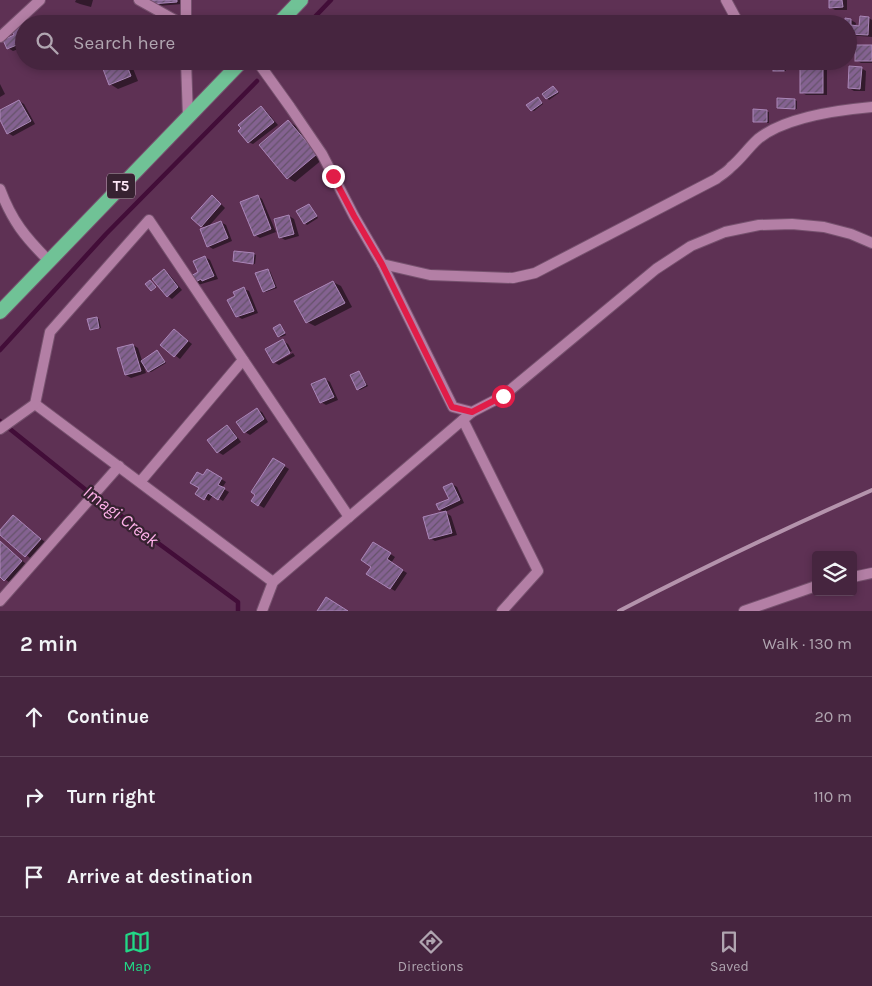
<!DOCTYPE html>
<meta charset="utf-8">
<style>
:root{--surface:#46253f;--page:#50314a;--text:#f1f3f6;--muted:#b0a5b0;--line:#5e4259;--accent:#22d887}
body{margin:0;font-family:Karla,sans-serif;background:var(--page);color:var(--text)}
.controls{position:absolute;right:15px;bottom:15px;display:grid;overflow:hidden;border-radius:5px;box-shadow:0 2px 8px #0003}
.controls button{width:45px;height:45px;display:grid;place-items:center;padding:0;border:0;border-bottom:1px solid var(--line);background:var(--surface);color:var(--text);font:25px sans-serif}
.stop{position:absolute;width:15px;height:15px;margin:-11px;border:4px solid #e11d48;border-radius:50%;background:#fff}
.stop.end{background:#e11d48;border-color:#fff;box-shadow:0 1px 5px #0008}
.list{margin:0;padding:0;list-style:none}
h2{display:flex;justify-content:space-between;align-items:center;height:65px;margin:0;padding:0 20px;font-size:21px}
h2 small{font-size:16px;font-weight:400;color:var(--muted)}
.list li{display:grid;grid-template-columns:32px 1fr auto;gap:15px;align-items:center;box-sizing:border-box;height:80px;padding:0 20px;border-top:1px solid var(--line)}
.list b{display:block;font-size:19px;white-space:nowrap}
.list em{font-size:16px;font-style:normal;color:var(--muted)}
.icon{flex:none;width:28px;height:28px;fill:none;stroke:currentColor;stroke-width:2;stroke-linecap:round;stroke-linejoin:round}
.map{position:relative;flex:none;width:872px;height:611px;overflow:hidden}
.search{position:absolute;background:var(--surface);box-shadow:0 2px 8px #0003;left:15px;right:15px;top:15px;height:55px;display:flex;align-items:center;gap:12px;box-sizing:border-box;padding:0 18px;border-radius:28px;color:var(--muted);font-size:19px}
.sheet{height:305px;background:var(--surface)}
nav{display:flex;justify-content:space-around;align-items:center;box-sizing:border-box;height:70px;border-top:1px solid var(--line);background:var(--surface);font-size:14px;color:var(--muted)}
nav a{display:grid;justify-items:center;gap:2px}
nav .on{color:var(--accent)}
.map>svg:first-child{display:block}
.shadow{fill:#0007}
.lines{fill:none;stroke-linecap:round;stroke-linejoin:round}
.stream{stroke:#420d38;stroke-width:4.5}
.building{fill:url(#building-hatch);stroke:#ab87b8}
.minor-casing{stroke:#76516e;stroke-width:12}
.trunk-casing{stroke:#76516e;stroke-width:16}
.minor{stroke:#b37fa5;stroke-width:10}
.trunk{stroke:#70c296;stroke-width:14}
.rail{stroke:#b493ac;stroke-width:4}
.route{stroke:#e11d48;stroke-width:6}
.labels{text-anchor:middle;stroke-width:4.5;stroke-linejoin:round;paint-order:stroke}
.shield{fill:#372231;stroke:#c2abbb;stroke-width:1}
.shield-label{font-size:15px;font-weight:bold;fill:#fde6f6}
.water-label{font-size:18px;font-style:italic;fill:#ffb1ea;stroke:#372231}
</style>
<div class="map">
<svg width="872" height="611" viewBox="0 0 872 611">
<defs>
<pattern id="building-hatch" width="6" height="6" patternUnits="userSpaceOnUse" patternTransform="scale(1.25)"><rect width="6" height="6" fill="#846291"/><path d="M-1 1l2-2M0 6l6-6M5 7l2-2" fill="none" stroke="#65526a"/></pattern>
</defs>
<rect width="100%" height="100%" fill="#5e3154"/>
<g class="shadow">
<path d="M76,0h17l-2,7 -11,-3 -5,-2z"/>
<path d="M147,0h34l1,4 -25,2z"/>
<path d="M830,0h17v10h-12l-5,-3z"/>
<path d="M869,18l3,2v17l-24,-2v-11l3,-4 5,3 -1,4h6z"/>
<path d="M58,20l5,4h-20z"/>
<path d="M20,26l4,2v25l-3,-5 -8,3 -5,-3 -3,-8 10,-4z"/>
<path d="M872,46v17h-11l-5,-3z"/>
<path d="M101,61h29l8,20 -20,8 -8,-5z"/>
<path d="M774,61h11l1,10h-12z"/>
<path d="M822,64l5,3v28h-21l-5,-3z"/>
<path d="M861,68l5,3 -1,20h-11l-5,-3z"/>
<path d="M0,84l5,10 -5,3z"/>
<path d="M553,87l6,6 -10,7 -5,-6z"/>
<path d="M540,100l3,4 -9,7 -3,-1z"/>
<path d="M795,100l2,1v8l-18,-1z"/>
<path d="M19,101l5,3 11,20 -22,12 -5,-3 -8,-16v-6z"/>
<path d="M261,108l5,3 12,14 -25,19 -5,-2z"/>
<path d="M754,111l15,1v11l-15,-2z"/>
<path d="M289,122l7,4 27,33 -28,23 -7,-4z"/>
<path d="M258,196l4,3 14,33 -16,6 -5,-3z"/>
<path d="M217,200l8,8 -17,19 13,-5 5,3 6,16 -19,8 -5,-3 -2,-18 -4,-2z"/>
<path d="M309,205l9,13 -11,7 -2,-2z"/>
<path d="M289,216l5,3 5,17 -14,4 -5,-3z"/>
<path d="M254,254l2,1 -1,9 -21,-3z"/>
<path d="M205,257l5,3 8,19 -20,6 -5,-2 7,-10z"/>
<path d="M267,270l3,1 7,17 -11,4 -2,-1z"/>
<path d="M164,271l5,3 13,16 -10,9 -4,-3z"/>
<path d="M333,282l8,4 11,21 -37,19 -8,-4z"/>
<path d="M244,289l5,2 9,22 -16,6 -5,-3 -1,-19z"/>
<path d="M97,318l2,1 2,9 -8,2 -2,-1z"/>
<path d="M280,326l6,9 -5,2 -2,-1z"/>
<path d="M174,330l18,14 -12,15 -19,-14z"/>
<path d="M283,341l5,3 4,7 -17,9v2h-1z"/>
<path d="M133,345l5,3 8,25 -15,5 -5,-3z"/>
<path d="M157,352l9,11 -15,9 -2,-1z"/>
<path d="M293,353l2,3 -16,9 -4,-2z"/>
<path d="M359,372l9,14 -8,4 -2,-1z"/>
<path d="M325,379l5,3 8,18 -12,5 -5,-3z"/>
<path d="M257,410l5,2 6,10 -18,13 -5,-3z"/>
<path d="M227,427l5,3 9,12 -18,13 -5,-3z"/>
<path d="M274,460l15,9 -25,39 -12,-7z"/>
<path d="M208,471l18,11 -4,6 7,4 -6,9 -10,-6 -4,6 -12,-7z"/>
<path d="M452,484l5,3 7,16 -19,9 6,4 6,19 -22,6 -5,-3 16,-25 -6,-3 -2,-5 12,-6z"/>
<path d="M14,517l31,25 -15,16 -30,-25z"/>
<path d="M0,541l26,23 -17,18 -9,-6z"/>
<path d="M378,546l17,11 -4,6 16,10 -12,18 -5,-3 -18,-21z"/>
</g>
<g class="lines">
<g class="stream">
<path d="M308,24l23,-24"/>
<path d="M0,350l106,-116 151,-153"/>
<path d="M0,421l86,69 152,112v9"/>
</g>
</g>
<g class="building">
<path d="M151,0h26v2l-26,2z"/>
<path d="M829,0h13l1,7 -14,1z"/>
<path d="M860,16l9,1 -1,18 -20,-1v-10h-3v-6l6,1v6l8,1z"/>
<path d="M20,25l4,8v9l-17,7 -4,-9 11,-5 -3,-6z"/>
<rect x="855" y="45" width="17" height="16"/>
<path d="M100,61h25l6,15 -22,9z"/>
<rect x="773" y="61" width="11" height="10"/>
<rect x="800" y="63" width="23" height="30"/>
<path d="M849,66l13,1 -2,22 -12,-1z"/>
<path d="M553,86l5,6 -12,7 -4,-5z"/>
<path d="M538,97l4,6 -11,8 -5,-6z"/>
<path d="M777,98l18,1v10l-18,-1z"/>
<path d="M19,100l12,21 -24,13 -7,-14v-10z"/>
<path d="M261,106l13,16 -26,21 -10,-12 3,-3 -3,-3z"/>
<path d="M753,109l14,1v12h-14z"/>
<path d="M288,120l29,34 -30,25 -28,-34z"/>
<path d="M212,195l9,9 -20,23 -10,-9z"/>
<path d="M258,195l13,34 -17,7 -14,-34z"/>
<path d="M309,204l8,12 -13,8 -8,-13z"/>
<path d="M289,215l5,19 -15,4 -5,-19z"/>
<path d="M221,221l7,17 -21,9 -7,-18z"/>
<path d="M234,251l20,2 -1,11 -20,-3z"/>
<path d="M205,256l9,20 -12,5 -1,-2 -9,5 -3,-7 9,-5 -5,-11z"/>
<path d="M164,269l14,18 -11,10 -15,-18z"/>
<path d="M268,269l7,18 -12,5 -8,-19z"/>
<path d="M150,280l6,7 -5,4 -6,-7z"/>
<path d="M333,281l12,22 -39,20 -12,-22z"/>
<path d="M244,287l10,24 -18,6 -9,-17 8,-4 -2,-4z"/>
<path d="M97,317l2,11 -9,2 -3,-11z"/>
<path d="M280,324l5,9 -7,4 -5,-9z"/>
<path d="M174,329l14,12 -14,16 -14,-12z"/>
<path d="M283,339l7,14 -17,10 -8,-14z"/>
<path d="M133,344l8,27 -16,4 -8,-27z"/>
<path d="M157,350l8,12 -17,10 -7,-11z"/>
<path d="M359,371l7,14 -9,5 -7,-15z"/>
<path d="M325,378l9,19 -14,6 -9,-19z"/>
<path d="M257,408l7,11 -20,14 -8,-11z"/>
<path d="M227,425l10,13 -20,15 -10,-13z"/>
<path d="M273,458l12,7 -27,41 -7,-5 4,-6 -4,-3z"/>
<path d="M207,469l15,9 -4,7 7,3 -7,12 -10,-7 -4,7 -9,-6 4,-6 -9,-5 7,-11 6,3z"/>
<path d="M452,483l8,17 -21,10 -3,-6 13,-5 -6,-12z"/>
<path d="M446,511l6,22 -23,6 -6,-22z"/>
<path d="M13,515l28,24 -16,18 -25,-22v-5z"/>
<path d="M0,541l22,20 -18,20 -4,-4z"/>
<path d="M373,542l18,11 -4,6 16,11 -13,19 -24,-15 5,-7 -10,-7z"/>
<path d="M326,597l22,14h-31z"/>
</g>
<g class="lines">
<g class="minor-casing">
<g id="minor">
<path d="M139,0l43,24"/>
<path d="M186,0v24"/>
<path d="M726,0l13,24"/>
<path d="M769,24l9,-3"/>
<path d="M0,37l40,-37"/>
<path d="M186,61l2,56"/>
<path d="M257,61l33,46 32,47 32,62 28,48 71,143 19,5 31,-16 153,-127 35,-23 34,-14 34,-7 33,-1 32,3 27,7 21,9"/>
<path d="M0,189c12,32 25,48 49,72"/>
<path d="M382,264l48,11 83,3 22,-5 181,-94c5,-4 11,-7 15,-12 10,-8 17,-19 27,-28 27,-22 80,-29 114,-32"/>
<path d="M35,404l238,178"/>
<path d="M463,420l75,151 -36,40"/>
<path d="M0,429l35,-25 15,-72 99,-112 200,297"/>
<path d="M140,482l103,-122"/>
<path d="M853,577l19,-4"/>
<path d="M0,601l119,-135"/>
<path d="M262,611l11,-29 199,-170"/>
<path d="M744,611l72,-25"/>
</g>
</g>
<g class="trunk-casing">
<g id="trunk">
<path d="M278,24l23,-24"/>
<path d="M0,312l242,-251"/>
</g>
</g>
<use href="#minor" class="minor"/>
<use href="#trunk" class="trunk"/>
<path class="rail" d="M619,611c83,-43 167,-83 253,-121"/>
</g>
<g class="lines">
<path class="route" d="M333,176l21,40 28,48 70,143 20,5 31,-16"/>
</g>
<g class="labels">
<rect class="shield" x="107" y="173.5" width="28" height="25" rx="4"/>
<g class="shield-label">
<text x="121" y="191">T5</text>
</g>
<g class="water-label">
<text transform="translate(121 516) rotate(37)" y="6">Imagi Creek</text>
</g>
</g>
</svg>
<div class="controls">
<button><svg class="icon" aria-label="layers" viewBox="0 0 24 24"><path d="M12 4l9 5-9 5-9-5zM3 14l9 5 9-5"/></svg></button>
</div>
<div class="stop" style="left:503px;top:396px"></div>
<div class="stop end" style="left:333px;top:176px"></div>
<div class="search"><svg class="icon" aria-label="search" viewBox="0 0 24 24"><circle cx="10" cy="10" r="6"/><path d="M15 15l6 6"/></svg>Search here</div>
</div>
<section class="sheet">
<h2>2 min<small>Walk · 130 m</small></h2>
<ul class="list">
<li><svg class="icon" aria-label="ahead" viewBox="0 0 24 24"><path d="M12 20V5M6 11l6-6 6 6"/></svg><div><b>Continue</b></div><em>20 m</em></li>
<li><svg class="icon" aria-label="right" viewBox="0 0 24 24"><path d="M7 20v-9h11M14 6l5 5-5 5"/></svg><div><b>Turn right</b></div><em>110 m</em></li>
<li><svg class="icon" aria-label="arrive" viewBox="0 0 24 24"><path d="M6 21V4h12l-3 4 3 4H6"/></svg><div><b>Arrive at destination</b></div></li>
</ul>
</section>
<nav>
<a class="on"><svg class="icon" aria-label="map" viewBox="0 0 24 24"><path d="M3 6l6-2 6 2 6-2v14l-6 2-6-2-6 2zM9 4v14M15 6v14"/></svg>Map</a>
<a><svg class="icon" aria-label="directions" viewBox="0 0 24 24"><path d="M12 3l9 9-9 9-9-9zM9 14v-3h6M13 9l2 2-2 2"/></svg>Directions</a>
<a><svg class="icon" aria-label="saved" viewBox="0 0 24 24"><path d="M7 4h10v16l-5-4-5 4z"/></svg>Saved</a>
</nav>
